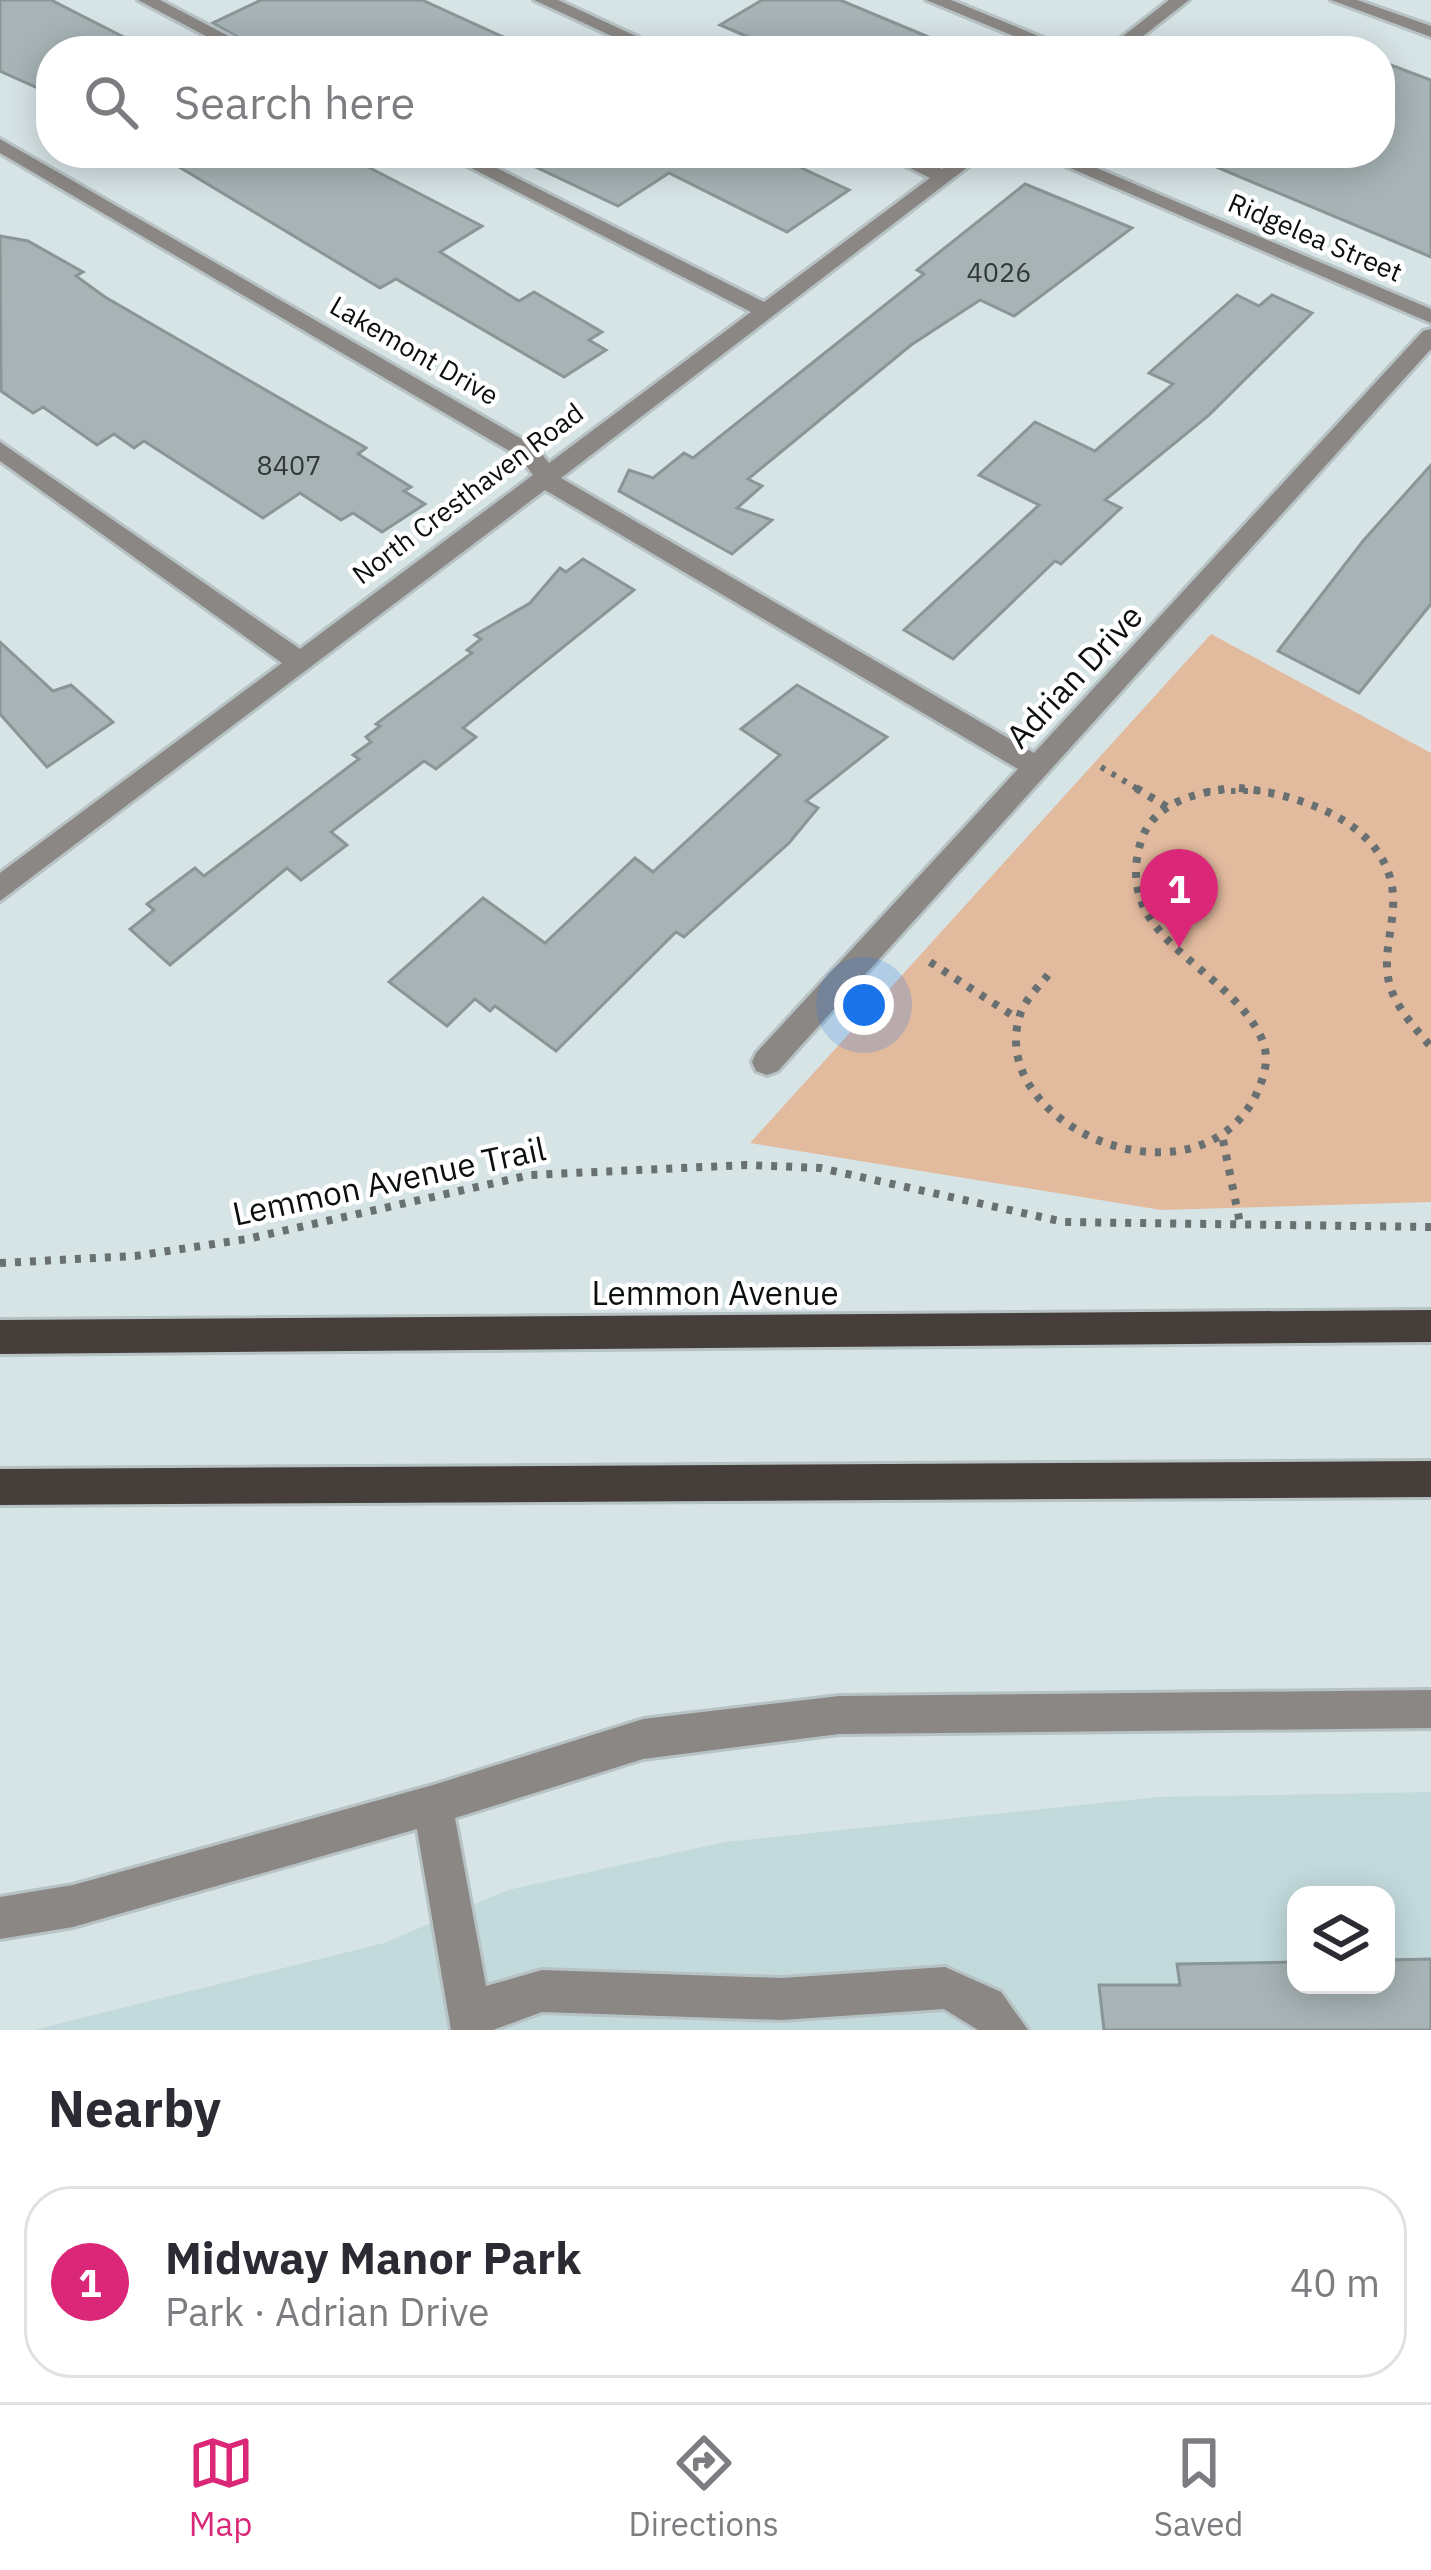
<!DOCTYPE html>
<meta charset="utf-8">
<style>
:root{--surface:#fff;--page:#f7f7f7;--text:#2b2b33;--muted:#7c7c81;--line:#e1e1e2;--accent:#db2777}
body{margin:0;font-family:"IBM Plex Sans",sans-serif;background:var(--page);color:var(--text)}
.controls{position:absolute;right:36px;bottom:36px;display:grid;overflow:hidden;border-radius:24px;box-shadow:0 6px 30px #0003}
.controls button{width:108px;height:108px;display:grid;place-items:center;padding:0;border:0;border-bottom:3px solid var(--line);background:var(--surface);color:var(--text);font:60px sans-serif}
.you{position:absolute;left:864px;top:1005px;width:42px;height:42px;margin:-30px;border:9px solid #fff;border-radius:50%;background:#1a73e8;box-shadow:0 0 0 18px #1a73e833}
.badge{display:grid;place-items:center;width:78px;height:78px;border-radius:50%;background:var(--accent);color:#fff;font-size:39px;font-weight:700}
.pin{position:absolute;translate:-50% -99px;filter:drop-shadow(0 3px 6px #0008)}
.pin::after{content:'';position:absolute;top:63px;width:42px;height:36px;background:inherit;clip-path:polygon(0 0,100% 0,50% 100%)}
.list{margin:0;padding:0;list-style:none}
h2{display:flex;justify-content:space-between;align-items:center;height:156px;margin:0;padding:0 48px;font-size:51px}
h2 small{font-size:39px;font-weight:400;color:var(--muted)}
.list li{display:grid;grid-template-columns:78px 1fr auto;gap:36px;align-items:center;box-sizing:border-box;height:192px;margin:0 24px 24px;padding:0 24px;border:3px solid var(--line);border-radius:48px}
.list b{display:block;font-size:45px;white-space:nowrap}
.list p{margin:0;font-size:39px;white-space:nowrap;color:var(--muted)}
.list em{font-size:39px;font-style:normal;color:var(--muted)}
.icon{flex:none;width:66px;height:66px;fill:none;stroke:currentColor;stroke-width:2;stroke-linecap:round;stroke-linejoin:round}
.map{position:relative;flex:none;width:1431px;height:2030px;overflow:hidden}
.search{position:absolute;background:var(--surface);box-shadow:0 6px 30px #0003;left:36px;right:36px;top:36px;height:132px;display:flex;align-items:center;gap:30px;box-sizing:border-box;padding:0 42px;border-radius:48px;color:var(--muted);font-size:45px}
.sheet{height:372px;background:var(--surface)}
nav{display:flex;justify-content:space-around;align-items:center;box-sizing:border-box;height:168px;border-top:3px solid var(--line);background:var(--surface);font-size:33px;color:var(--muted)}
nav a{display:grid;justify-items:center;gap:6px}
nav .on{color:var(--accent)}
.map>svg:first-child{display:block}
.built{fill:#c3dadd;fill-rule:evenodd}
.green{fill:#e2ba9e}
.building{fill:#a7b3b5;stroke:#899697;stroke-width:3}
.lines{fill:none;stroke-linecap:round;stroke-linejoin:round}
.minor-casing{stroke:#b6c2c4;stroke-width:6}
.major-casing{stroke:#b6c2c4;stroke-width:6}
.path-far1{stroke:#687071;stroke-width:6;stroke-dasharray:4.5 8;stroke-linecap:butt}
.path{stroke:#687071;stroke-width:8;stroke-dasharray:6 9;stroke-linecap:butt}
.minor{fill:#8b8784;fill-rule:evenodd}
.major{fill:#453e3a;fill-rule:evenodd}
.labels{text-anchor:middle;stroke-width:9;stroke-linejoin:round;paint-order:stroke}
.far-street-label{font-size:27px;fill:#0b0f10;stroke:#fff}
.number-label{font-size:27px;fill:#323839}
.street-label{font-size:33px;fill:#0b0f10;stroke:#fff}
</style>
<div class="map">
<svg width="1431" height="2030" viewBox="0 0 1431 2030">
<rect width="100%" height="100%" fill="#d7e4e6"/>
<path class="built" d="M1431,1792v238h-1398l351,-87 124,-53 217,-48 433,-45zM1296,1895h90v90h-90z"/>
<path class="green" d="M1211,634l220,119v449l-270,8 -411,-67z"/>
<g class="building">
<path d="M0,0h51l100,51h-100v43l-51,-23z"/>
<path d="M261,0h161l112,51h-273l-48,-28z"/>
<path d="M762,0h78l122,51h-181l-61,-26z"/>
<path d="M1380,61l51,19v177l-243,-102 192,-2z"/>
<path d="M156,153h185l141,73 -42,26 79,49 15,-9 68,40 -13,8 17,10 -42,27 -168,-98 -16,9z"/>
<path d="M506,153h263l80,37 -62,42 -118,-59 -51,33z"/>
<path d="M1025,184l107,44 -118,88 -34,-16 -69,45 -163,134 14,7 -25,22 35,12 -40,34 -113,-63 10,-21 24,8 31,-25 9,5 231,-184 -7,-4z"/>
<path d="M0,236l28,5 55,31 -7,4 29,21 261,151 -8,6 53,33 -7,4 21,13 -43,28 -29,-19 -12,7 -41,-27 -37,25 -119,-77 -10,7 -20,-14 -17,11 -54,-38 -10,6 -32,-22z"/>
<path d="M1237,295l22,11 13,-11 40,18 -104,103 -103,84 16,8 -60,56 -6,-3 -102,98 -49,-29 135,-125 -60,-30 56,-53 60,29 78,-67 -24,-11z"/>
<path d="M1431,465v139l-72,89 -81,-42 85,-110z"/>
<path d="M583,559l51,31 -171,138 13,9 -40,32 -12,-8 -93,71 16,13 -46,35 -14,-12 -117,97 -40,-36 24,-19 -7,-6 48,-36 9,8 155,-117 -6,-4 18,-13 -5,-5 14,-11 -4,-2 96,-71 -5,-3 14,-11 -6,-4 55,-32 30,-35 6,4z"/>
<path d="M0,642l53,49 18,-6 42,37 -66,45 -47,-53z"/>
<path d="M797,685l90,52 -81,64 12,7 -29,35 -105,94 -8,-5 -120,119 -61,-45 -5,5 -15,-12 -28,27 -58,-44 94,-84 62,45 90,-85 18,14 127,-117 -39,-26z"/>
<path d="M1431,1959v71h-327l-5,-45h81l-3,-21 119,-2v23h90v-25z"/>
</g>
<g class="lines">
<g class="minor-casing">
<g id="minor">
<path d="M138,0h22l97,51h-23z"/>
<path d="M534,0h24l110,51h-24z"/>
<path d="M926,0h25l124,51h-25z"/>
<path d="M1169,0h20l-65,51h-20z"/>
<path d="M1331,0h26l74,26v11z"/>
<path d="M0,139l536,308 13,16 202,-151 -309,-159h25l297,149 166,-124 -50,-25h26l36,16 22,-16h22l-425,325 473,275 389,-422 8,-2v20l-653,722 -11,4 -11,-4 -4,-9 4,-9 262,-284 -473,-279 -545,411v-28l282,-210 -282,-202v-19l300,207 233,-174 -13,-18 -520,-304z"/>
<path d="M1035,153h26l370,156v14z"/>
<path d="M1431,1690v38l-592,6 -196,25 -188,59 31,168 56,-16 240,8 163,-11 56,25 27,38h-50l-34,-21 -162,11 -240,-8 -49,18h-42l-34,-201 -344,98 -73,12v-42l73,-12 360,-100 210,-66 196,-23z"/>
</g>
</g>
<g class="major-casing">
<g id="major">
<path d="M1431,1310v32l-1431,12v-34z"/>
<path d="M1431,1461v36l-1431,8v-36z"/>
</g>
</g>
<g class="path-far1">
<path d="M1101,767l40,24"/>
<path d="M1206,791h63"/>
</g>
<g class="path">
<path d="M1136,788l31,19"/>
<path d="M1239,788c59,6 149,34 154,107 2,31 -12,60 -3,91 7,23 26,43 41,61"/>
<path d="M930,962l85,55"/>
<path d="M1048,975c-9,11 -22,24 -27,37 -40,112 172,203 234,85 9,-19 16,-39 6,-60 -36,-74 -150,-97 -120,-196 12,-38 54,-48 89,-53"/>
<path d="M1223,1140l18,88"/>
<path d="M0,1263l135,-7 112,-17 283,-64 217,-10 73,3 244,54 367,5"/>
</g>
<use href="#minor" class="minor"/>
<use href="#major" class="major"/>
</g>
<g class="labels">
<g class="far-street-label">
<text transform="translate(1315 238) rotate(23)" y="9">Ridgelea Street</text>
<text transform="translate(414 351) rotate(30)" y="9">Lakemont Drive</text>
<text transform="translate(468 494) rotate(-37)" y="9">North Cresthaven Road</text>
</g>
<g class="number-label">
<text x="999" y="282">4026</text>
<text x="289" y="475">8407</text>
</g>
<g class="street-label">
<text transform="translate(1074 676) rotate(-47)" y="12">Adrian Drive</text>
<text transform="translate(389 1181) rotate(-12)" y="12">Lemmon Avenue Trail</text>
<text x="715" y="1305">Lemmon Avenue</text>
</g>
</g>
</svg>
<div class="controls">
<button><svg class="icon" aria-label="layers" viewBox="0 0 24 24"><path d="M12 4l9 5-9 5-9-5zM3 14l9 5 9-5"/></svg></button>
</div>
<div class="you"></div>
<div class="pin badge" style="left:1179px;top:948px">1</div>
<div class="search"><svg class="icon" aria-label="search" viewBox="0 0 24 24"><circle cx="10" cy="10" r="6"/><path d="M15 15l6 6"/></svg>Search here</div>
</div>
<section class="sheet">
<h2>Nearby<small></small></h2>
<ul class="list">
<li><span class="badge">1</span><div><b>Midway Manor Park</b><p>Park · Adrian Drive</p></div><em>40 m</em></li>
</ul>
</section>
<nav>
<a class="on"><svg class="icon" aria-label="map" viewBox="0 0 24 24"><path d="M3 6l6-2 6 2 6-2v14l-6 2-6-2-6 2zM9 4v14M15 6v14"/></svg>Map</a>
<a><svg class="icon" aria-label="directions" viewBox="0 0 24 24"><path d="M12 3l9 9-9 9-9-9zM9 14v-3h6M13 9l2 2-2 2"/></svg>Directions</a>
<a><svg class="icon" aria-label="saved" viewBox="0 0 24 24"><path d="M7 4h10v16l-5-4-5 4z"/></svg>Saved</a>
</nav>
